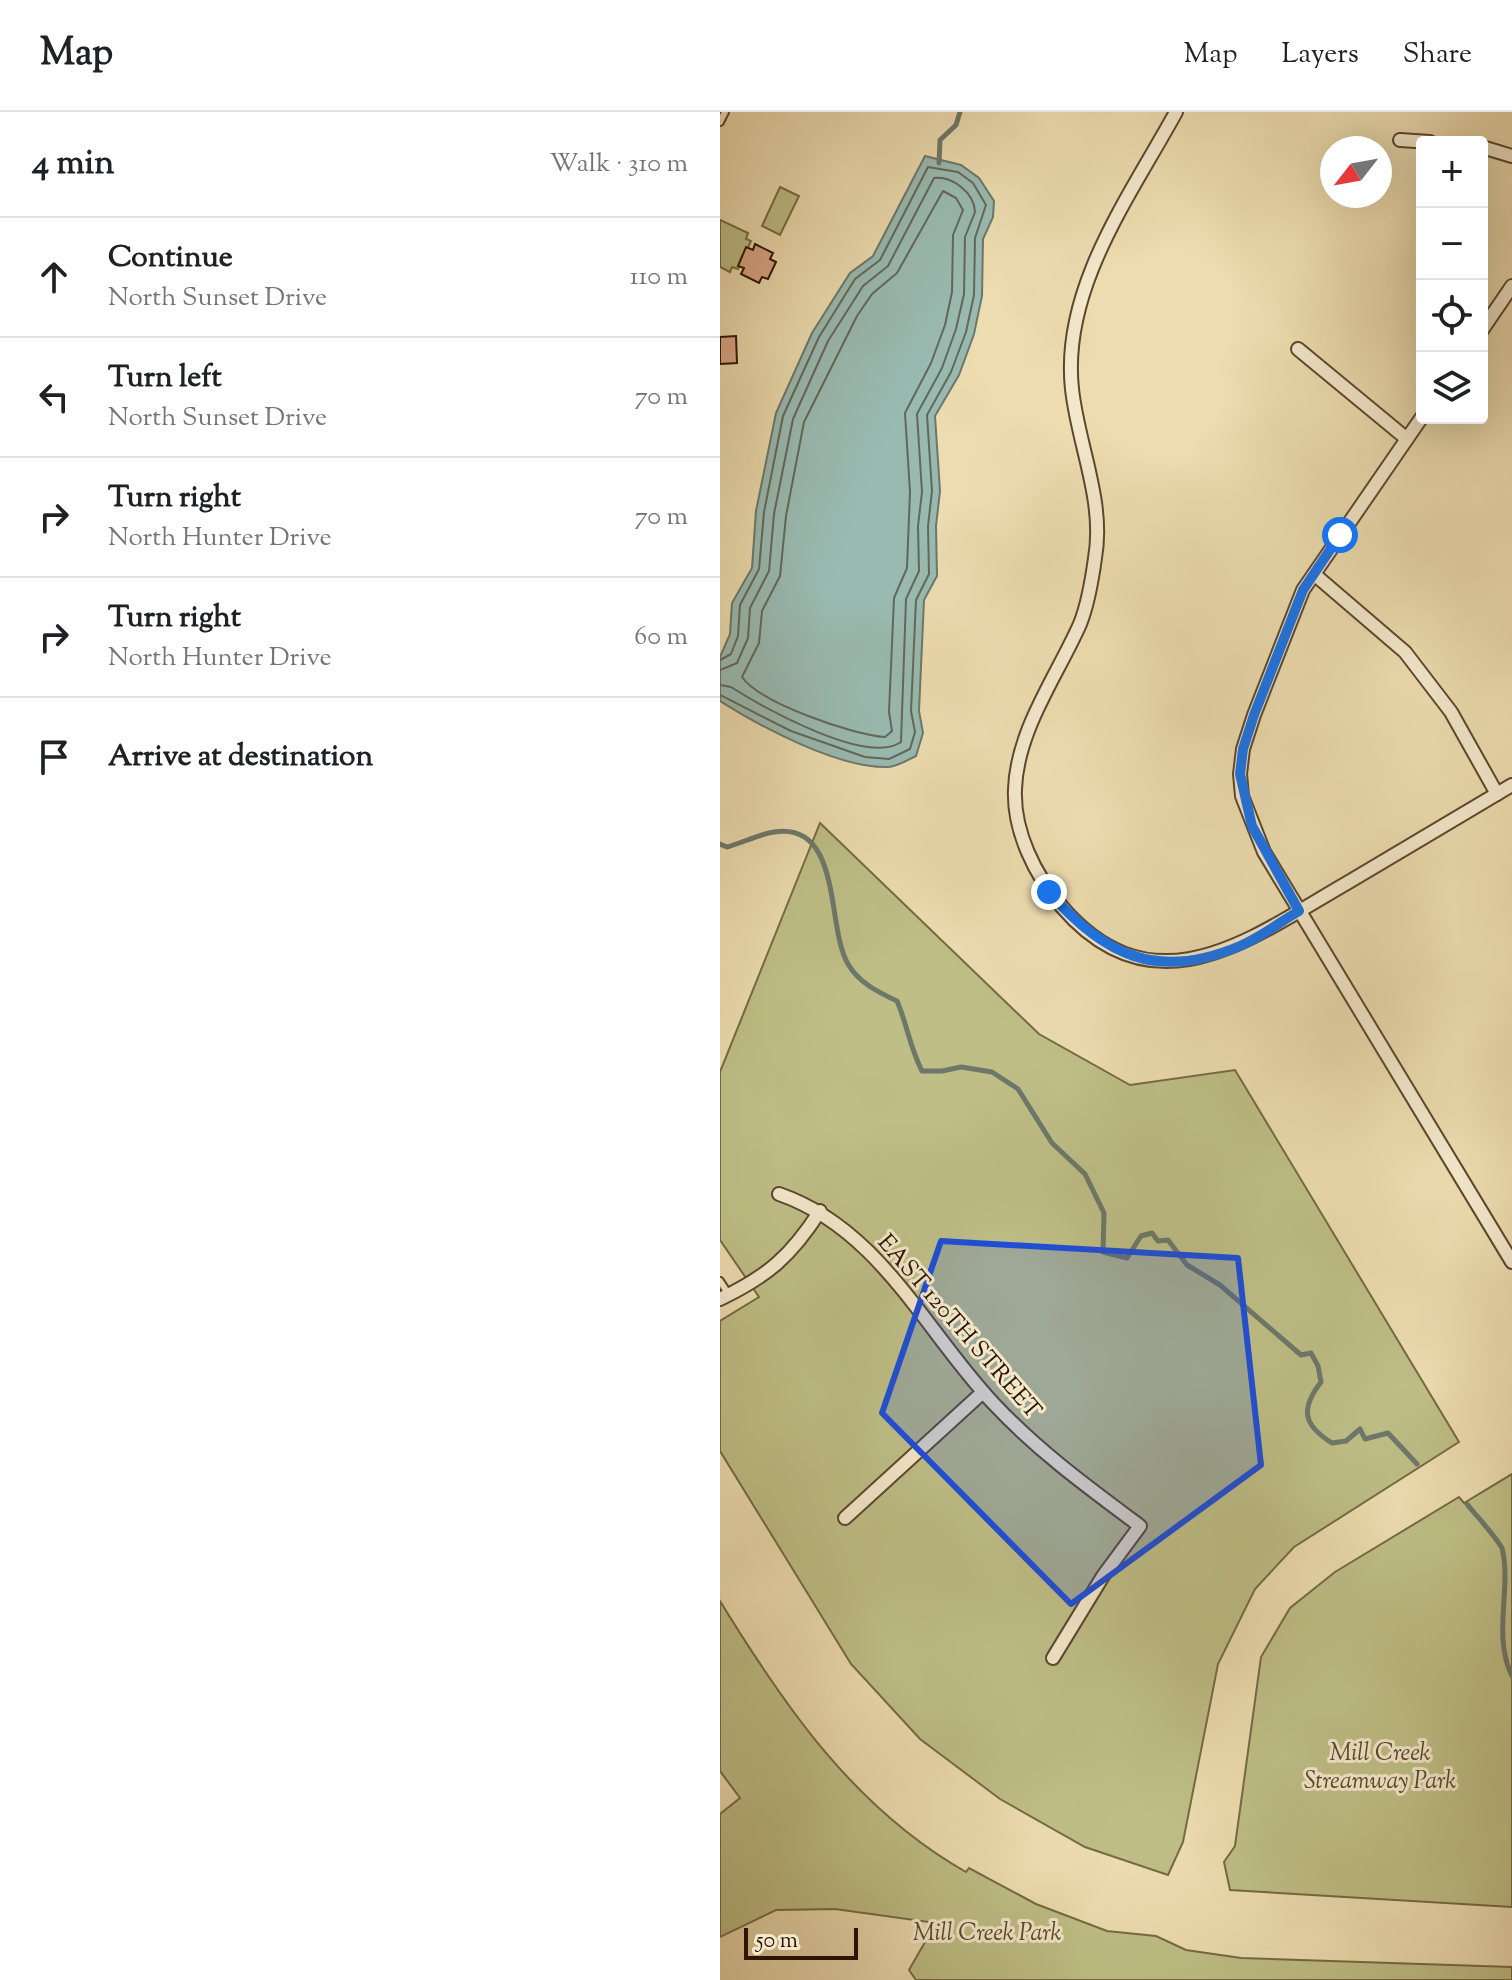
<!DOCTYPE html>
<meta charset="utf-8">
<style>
:root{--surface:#fff;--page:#f2f2f2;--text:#202124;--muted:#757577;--line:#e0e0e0}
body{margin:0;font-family:"Sorts Mill Goudy",serif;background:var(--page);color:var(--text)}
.controls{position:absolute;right:24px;top:24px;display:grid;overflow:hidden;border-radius:8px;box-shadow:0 8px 32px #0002}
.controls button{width:72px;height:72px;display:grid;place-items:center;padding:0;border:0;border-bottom:2px solid var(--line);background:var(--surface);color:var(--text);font:40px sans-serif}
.compass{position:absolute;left:600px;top:24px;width:72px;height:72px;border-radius:50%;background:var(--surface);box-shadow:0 8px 32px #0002;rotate:239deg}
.scale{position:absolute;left:24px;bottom:20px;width:114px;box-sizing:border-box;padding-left:8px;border:4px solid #2c1502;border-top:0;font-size:22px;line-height:28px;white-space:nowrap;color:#2c1502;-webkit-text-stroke:6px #f3e8cb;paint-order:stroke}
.stop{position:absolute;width:24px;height:24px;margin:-18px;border:6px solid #1a73e8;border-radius:50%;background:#fff}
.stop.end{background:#1a73e8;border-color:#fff;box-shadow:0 2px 8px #0008}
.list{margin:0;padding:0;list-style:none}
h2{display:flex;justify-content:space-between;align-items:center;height:104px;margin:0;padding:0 32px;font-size:34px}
h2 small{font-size:26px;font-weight:400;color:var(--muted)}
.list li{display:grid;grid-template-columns:52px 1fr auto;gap:24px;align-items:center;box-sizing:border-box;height:120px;padding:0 32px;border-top:2px solid var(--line)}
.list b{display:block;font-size:30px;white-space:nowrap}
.list p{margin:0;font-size:26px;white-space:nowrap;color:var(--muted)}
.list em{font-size:26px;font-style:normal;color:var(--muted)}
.icon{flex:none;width:44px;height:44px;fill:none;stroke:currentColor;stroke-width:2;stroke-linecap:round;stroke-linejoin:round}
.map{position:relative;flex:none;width:792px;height:1868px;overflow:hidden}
header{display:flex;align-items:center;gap:48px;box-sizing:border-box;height:112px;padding:0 40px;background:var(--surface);border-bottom:2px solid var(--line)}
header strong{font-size:38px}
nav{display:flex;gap:44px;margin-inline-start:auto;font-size:28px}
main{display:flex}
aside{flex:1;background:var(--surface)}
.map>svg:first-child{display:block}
.green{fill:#bebe86;stroke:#756a44;stroke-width:2}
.water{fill:#99bab1;stroke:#6d786b;stroke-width:2}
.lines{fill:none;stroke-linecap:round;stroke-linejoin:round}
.shore{stroke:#62685a;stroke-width:2}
.stream{stroke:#6d786b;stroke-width:5}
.building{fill:#daa787;stroke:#2c1502;stroke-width:2}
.service-casing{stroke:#5c472d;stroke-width:10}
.minor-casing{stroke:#5c472d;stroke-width:16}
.service{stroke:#f3e8cb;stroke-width:6}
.minor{stroke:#f3e8cb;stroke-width:12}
.route{stroke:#1a73e8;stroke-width:10}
.marked{fill:#1d4ed8;fill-opacity:0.2;stroke:#1d4ed8;stroke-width:6;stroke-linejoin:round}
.labels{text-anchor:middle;stroke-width:6;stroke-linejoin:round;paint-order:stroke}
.street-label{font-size:24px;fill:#2c1502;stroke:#f3e8cb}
.park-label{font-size:24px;font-style:italic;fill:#58482a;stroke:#f3e8cb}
</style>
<header>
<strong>Map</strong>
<nav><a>Map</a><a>Layers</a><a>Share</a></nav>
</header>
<main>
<aside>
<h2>4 min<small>Walk · 310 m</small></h2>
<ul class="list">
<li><svg class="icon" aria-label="ahead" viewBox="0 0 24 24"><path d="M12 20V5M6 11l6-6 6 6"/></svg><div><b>Continue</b><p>North Sunset Drive</p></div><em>110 m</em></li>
<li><svg class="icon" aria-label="left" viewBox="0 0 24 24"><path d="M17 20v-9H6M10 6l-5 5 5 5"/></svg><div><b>Turn left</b><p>North Sunset Drive</p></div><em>70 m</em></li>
<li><svg class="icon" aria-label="right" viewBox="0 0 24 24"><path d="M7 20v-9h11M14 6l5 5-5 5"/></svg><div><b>Turn right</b><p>North Hunter Drive</p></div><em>70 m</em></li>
<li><svg class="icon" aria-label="right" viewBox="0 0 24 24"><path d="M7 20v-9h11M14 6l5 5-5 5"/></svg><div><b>Turn right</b><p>North Hunter Drive</p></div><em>60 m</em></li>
<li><svg class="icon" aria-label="arrive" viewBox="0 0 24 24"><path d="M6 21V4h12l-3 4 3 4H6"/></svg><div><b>Arrive at destination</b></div></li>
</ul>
</aside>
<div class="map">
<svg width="792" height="1868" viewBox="0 0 792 1868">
<rect width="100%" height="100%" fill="#ecdcaf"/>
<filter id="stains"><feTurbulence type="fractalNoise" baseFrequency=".0025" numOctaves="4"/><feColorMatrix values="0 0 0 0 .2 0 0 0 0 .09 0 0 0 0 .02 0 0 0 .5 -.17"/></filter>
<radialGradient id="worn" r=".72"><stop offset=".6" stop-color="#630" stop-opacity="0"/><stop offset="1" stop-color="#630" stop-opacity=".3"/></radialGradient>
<g class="green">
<path d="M60,75l19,9 -19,39 -18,-9z"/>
<path d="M0,108l28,13 -2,6 5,2 -13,28 -6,-2 -2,5 -10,-5z"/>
<path d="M100,711l219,211 91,51 105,-15 224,372 -165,105 -39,42 -37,75 -35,178 -15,33 -83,-28 -85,-48 -80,-60 -69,-75 -131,-213v-130l39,-24 -39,-57v-168z"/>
<path d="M792,1362v433l-282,-17 -6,-28 11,-16 26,-189 29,-49 45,-36 124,-75 5,6z"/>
<path d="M0,1489c65,106 135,208 246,271l3,-4 67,36 71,27 49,5 30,14 55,8 271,9v13h-596l-7,-10 27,-47 -101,-14 -59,1 -56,27v-123l20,-16 -20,-27z"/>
</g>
<path class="water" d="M205,44l36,9 18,13 15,23 -1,16 -10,22 -1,57 -8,38 -15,41 -24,41 5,75 -4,35 1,50 -13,24 -5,111 4,22 -7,23c-9,4 -19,11 -29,11 -49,1 -126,-40 -167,-66v-44l10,-23 2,-31 20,-35 4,-57 20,-98 36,-80 38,-60 23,-17z"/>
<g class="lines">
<g class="shore">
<path d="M223,79l13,7 7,12 -10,25 -1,57 -7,33 -14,38 -26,50 5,79 -3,76 -13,30 -5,114 3,19 -7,6c-32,-2 -125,-34 -143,-60l17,-34 3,-32 18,-35 6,-60 18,-94 53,-106 15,-22 25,-21z"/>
<path d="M0,548l11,-6 7,-18 2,-31 19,-36 5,-57 19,-96 36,-79 36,-58 25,-19 48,-93 30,5 15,11 13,22 -11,33 -1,57 -8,37 -15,40 -24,43 5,76 -4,35 1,48 -13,26 -5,111 4,21 -5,17 -21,10 -24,-2 -74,-26 -71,-36"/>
<path d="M0,558l17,-7 11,-25 2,-30 19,-37 5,-57 19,-95 35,-78 35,-55 25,-20 46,-88c18,-2 40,14 41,34l-10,25 -1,57 -8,35 -14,39 -25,46 5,78 -4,34 1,45 -13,28 -5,143c-34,24 -137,-34 -170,-55l-11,-2"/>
</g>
<g class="stream">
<path d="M219,51l1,-23 16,-15 4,-13"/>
<path d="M0,732l7,3c15,-4 32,-13 47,-15 69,-11 52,96 74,132 11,19 30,28 49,37 10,23 13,47 25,70h20l19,-4 31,5 26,17 34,54 33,31 19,39 -1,39 24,6 14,-22 11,-3 6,8 10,-1 19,25 33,20 81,70 10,-2 7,13 3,16c-21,27 -18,43 11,61l14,-2 14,-12 5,10 23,-6 29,31"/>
<path d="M747,1392c11,14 26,29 35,44 10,40 -10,87 10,128"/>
</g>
</g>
<g class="building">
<path d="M35,132l18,9 -3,6 6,3 -8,17 -6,-2 -3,6 -18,-9 3,-6 -6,-2 8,-19 7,3z"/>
<path d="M16,224l1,27 -17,1v-27z"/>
</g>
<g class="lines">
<g class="service-casing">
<g id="service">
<path d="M0,10l5,-10"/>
<path d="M0,1169l9,14"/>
</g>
</g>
<g class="minor-casing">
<g id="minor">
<path d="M456,0c-46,84 -115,177 -104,277 6,56 33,112 23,169 -3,22 -7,46 -15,66 -23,52 -63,106 -65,165 -2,42 20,86 47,118 93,108 191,30 285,-24 55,-33 110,-65 165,-98"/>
<path d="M680,28l30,2"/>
<path d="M762,35l30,9"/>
<path d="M762,218l30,-44"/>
<path d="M578,237l109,90"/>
<path d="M702,305l-119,173 -49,125 -11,34 -3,25 2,22 22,56 248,410"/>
<path d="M594,462l91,78 46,60 46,82"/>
<path d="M59,1082c101,35 146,137 215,210 44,47 95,84 146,122l-37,50 -50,82"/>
<path d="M0,1187c48,-23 71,-43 100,-88"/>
<path d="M125,1406l138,-126"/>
</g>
</g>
<use href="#service" class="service"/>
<use href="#minor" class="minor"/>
</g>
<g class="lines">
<path class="route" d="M329,780c55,64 109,89 191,54 21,-9 40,-24 59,-35l-47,-85 -12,-52 3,-25 11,-34 49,-125 37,-55"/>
</g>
<path class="marked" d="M221,1129l297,17 23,207 -190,139 -189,-191z"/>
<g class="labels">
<g class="street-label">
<text transform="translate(240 1214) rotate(49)" y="8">EAST 120TH STREET</text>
</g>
<g class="park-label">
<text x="660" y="1648">Mill Creek<tspan x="660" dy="28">Streamway Park</tspan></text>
<text x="267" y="1828">Mill Creek Park</text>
</g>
</g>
<rect width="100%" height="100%" filter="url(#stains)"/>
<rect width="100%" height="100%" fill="url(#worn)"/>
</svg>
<div class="controls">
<button>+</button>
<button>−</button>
<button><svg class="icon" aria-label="locate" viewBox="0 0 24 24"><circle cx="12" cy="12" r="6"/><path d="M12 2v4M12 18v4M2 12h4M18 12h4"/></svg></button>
<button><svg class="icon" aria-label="layers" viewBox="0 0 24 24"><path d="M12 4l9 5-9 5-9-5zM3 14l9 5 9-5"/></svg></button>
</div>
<svg class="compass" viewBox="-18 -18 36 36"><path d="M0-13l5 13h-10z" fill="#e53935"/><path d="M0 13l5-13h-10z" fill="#757577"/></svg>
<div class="scale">50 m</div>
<div class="stop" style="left:620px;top:423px"></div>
<div class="stop end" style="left:329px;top:780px"></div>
</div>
</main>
